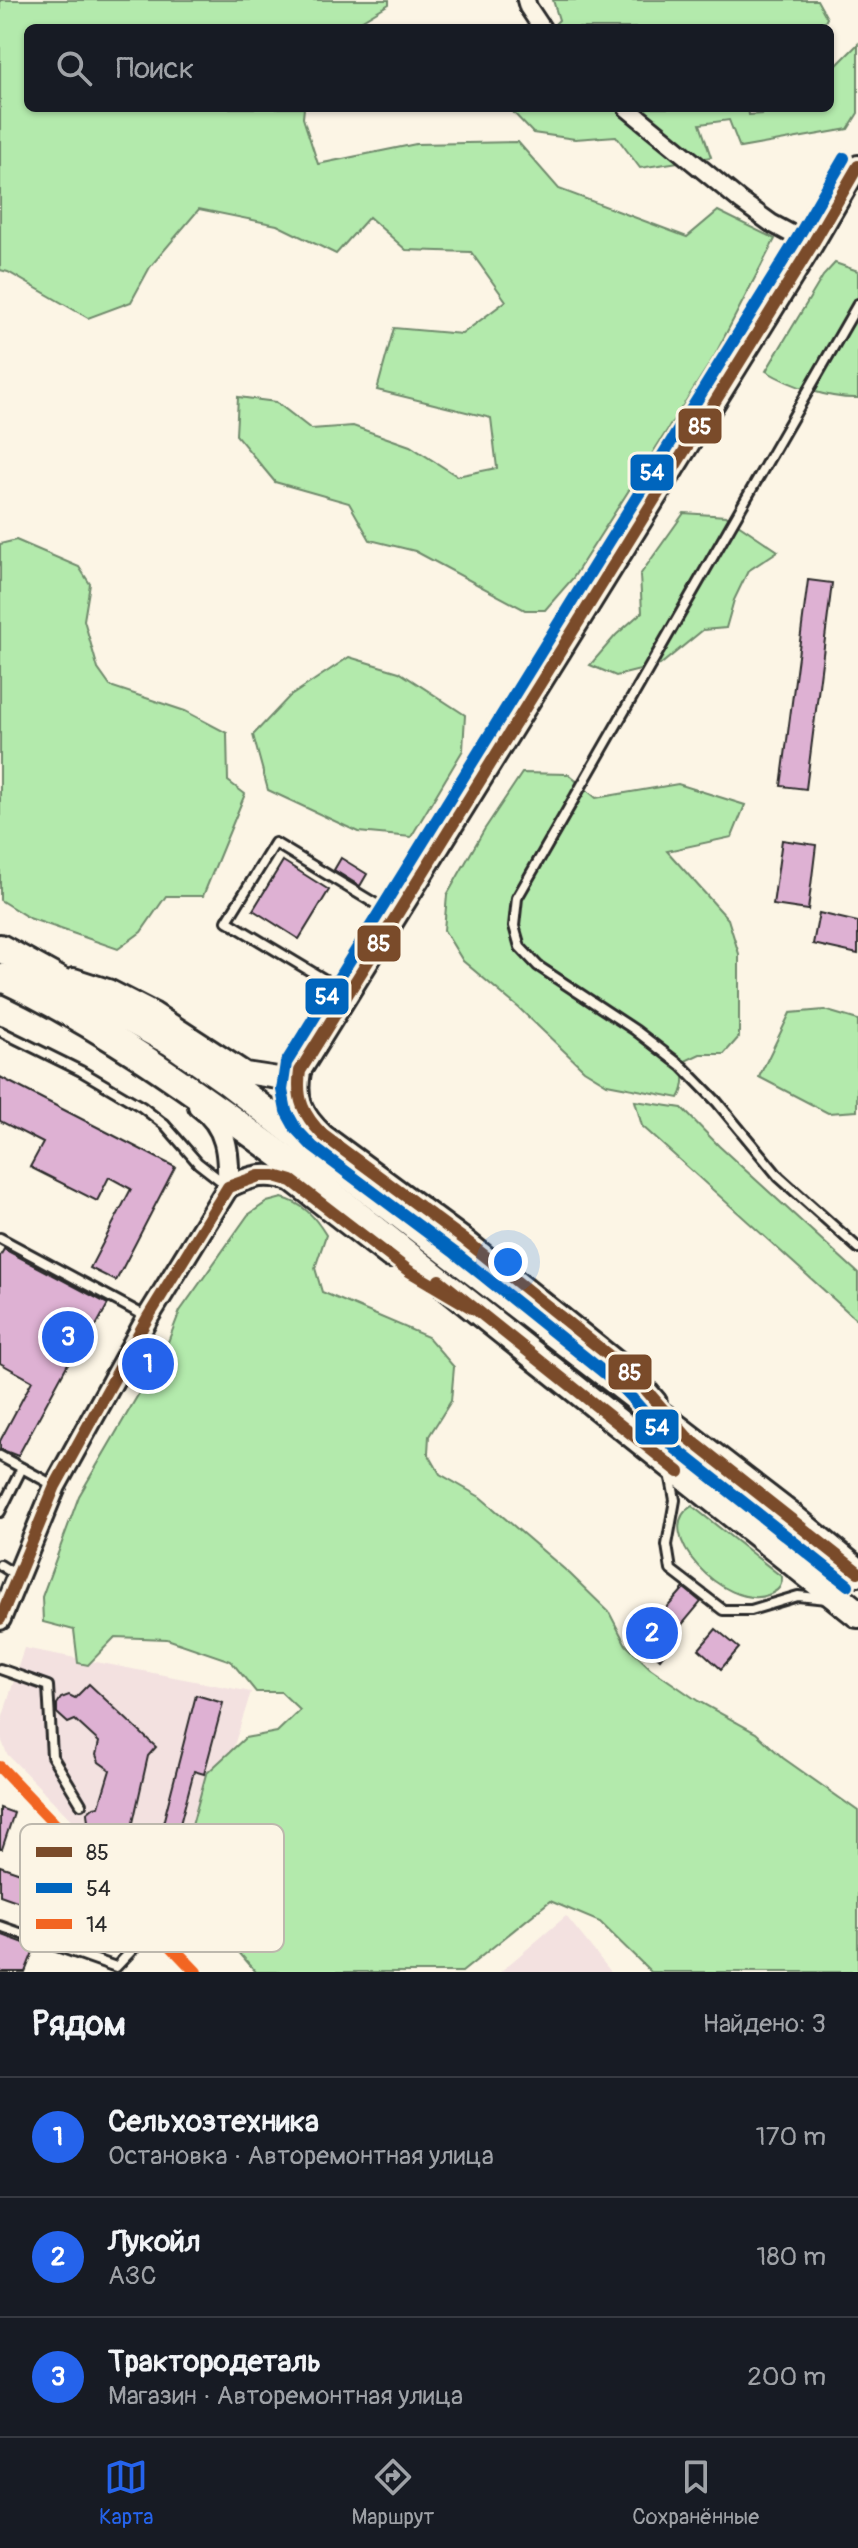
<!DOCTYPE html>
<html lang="ru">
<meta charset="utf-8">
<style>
:root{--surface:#171b24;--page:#242831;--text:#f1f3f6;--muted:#9ea1a6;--line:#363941;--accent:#2563eb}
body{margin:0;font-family:Pangolin,sans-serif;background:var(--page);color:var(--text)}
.you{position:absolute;left:508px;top:1262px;width:28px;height:28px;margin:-20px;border:6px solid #fff;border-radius:50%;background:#1a73e8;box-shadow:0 0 0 12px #1a73e833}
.badge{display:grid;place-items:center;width:52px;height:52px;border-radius:50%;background:var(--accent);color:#fff;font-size:26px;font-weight:700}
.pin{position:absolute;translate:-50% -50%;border:4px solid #fff;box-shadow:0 2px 8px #0006}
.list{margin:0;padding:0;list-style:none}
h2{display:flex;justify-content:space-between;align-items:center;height:104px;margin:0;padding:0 32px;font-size:34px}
h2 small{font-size:26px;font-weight:400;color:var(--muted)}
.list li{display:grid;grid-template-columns:52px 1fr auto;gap:24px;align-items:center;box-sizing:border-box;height:120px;padding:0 32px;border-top:2px solid var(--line)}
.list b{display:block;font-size:30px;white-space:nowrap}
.list p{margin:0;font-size:26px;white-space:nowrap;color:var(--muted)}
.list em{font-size:26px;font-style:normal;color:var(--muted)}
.icon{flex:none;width:44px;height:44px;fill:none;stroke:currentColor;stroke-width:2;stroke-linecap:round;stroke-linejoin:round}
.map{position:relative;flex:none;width:858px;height:1972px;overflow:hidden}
.search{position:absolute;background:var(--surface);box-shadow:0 2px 6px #0004;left:24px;right:24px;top:24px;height:88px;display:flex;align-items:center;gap:20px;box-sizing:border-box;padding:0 28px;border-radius:12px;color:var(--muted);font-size:30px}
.sheet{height:464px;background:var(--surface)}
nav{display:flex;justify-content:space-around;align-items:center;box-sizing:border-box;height:112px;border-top:2px solid var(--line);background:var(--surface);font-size:22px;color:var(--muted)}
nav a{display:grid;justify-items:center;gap:4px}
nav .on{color:var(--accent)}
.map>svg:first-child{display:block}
.built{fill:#f3e1e0}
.green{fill:#b3eaac;stroke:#6f8a6c;stroke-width:2}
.building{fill:#deb1d3;stroke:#2b2b2b;stroke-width:2}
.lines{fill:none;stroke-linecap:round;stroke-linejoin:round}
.service-casing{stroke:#2b2b2b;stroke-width:14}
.minor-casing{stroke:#2b2b2b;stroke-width:22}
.tertiary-casing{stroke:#2b2b2b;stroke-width:26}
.trunk-casing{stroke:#2b2b2b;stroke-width:32}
.service{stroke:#fcf5e5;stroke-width:8}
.minor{stroke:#fcf5e5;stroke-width:16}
.tertiary{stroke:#fcf5e5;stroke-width:20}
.trunk{stroke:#fcf5e5;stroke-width:26}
.bus-1-casing{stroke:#fcf5e5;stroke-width:18}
.bus-2-casing{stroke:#fcf5e5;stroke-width:18}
.bus-3-casing{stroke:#fcf5e5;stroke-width:18}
.bus-1{stroke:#7a4b2a;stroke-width:12}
.bus-2{stroke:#0065bd;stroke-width:12}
.bus-3{stroke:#f26522;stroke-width:12}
.key{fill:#fcf5e5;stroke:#bdb8ad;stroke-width:2}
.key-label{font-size:22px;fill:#2b2b2b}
.line-badge{stroke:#fcf5e5;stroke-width:3}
.badge-label{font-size:22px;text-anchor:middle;font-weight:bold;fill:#fff}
</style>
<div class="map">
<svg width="858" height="1972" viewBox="0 0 858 1972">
<rect width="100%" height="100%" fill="#fcf5e5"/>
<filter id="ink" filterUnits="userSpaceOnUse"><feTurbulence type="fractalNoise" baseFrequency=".0125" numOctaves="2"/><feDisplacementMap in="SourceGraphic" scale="16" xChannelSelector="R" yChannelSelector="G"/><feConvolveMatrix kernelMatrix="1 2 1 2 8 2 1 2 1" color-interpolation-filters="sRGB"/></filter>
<g filter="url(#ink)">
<g class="built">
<path d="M24,1648l227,44 -63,199 -24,24 -157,-161 -7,-18v-10z"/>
<path d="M566,1916l45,56h-111z"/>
</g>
<g class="green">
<path d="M0,0h389v4l-40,24h-321v80h276l-1,10 15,46 98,-20 102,-2 41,47 128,48 31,-26 57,28 -60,116 -142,223 -28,32h-20l-110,-59 -45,-11 -21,-37 -74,-21 -39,-47 2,-38 38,5 35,27 42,-3 57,20 47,30 40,-8 -6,-50 -114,-28 17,-62 68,6 44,-33 -35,-49 -65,-2 -37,-33 -33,37 -59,-29 -78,-16 -49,58 -19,35 -43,16 -80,-46 -8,-2z"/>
<path d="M553,0h264l10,18 -5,10h-38l-12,-4 -3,4h-218l8,-8z"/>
<path d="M858,44v69l-10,16 -108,19 -11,-28 -29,4 11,33 -71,11 -24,-32 -41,3 -42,-6 -24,-25h239l1,7 12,-1 10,-6h59v-36z"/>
<path d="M835,263l23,8v127c-29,1 -67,-12 -92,-27l57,-95z"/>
<path d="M684,513l42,3 52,35 -30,20 -14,29 -8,28 -23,2 -43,35 -44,11 -26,-11 26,-30 26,-23 -2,-37z"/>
<path d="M16,540l63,27 11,17 -6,36 14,49 12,17 75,25 42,22 1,48 17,13 -42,102h-37l-25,36 -23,17 -89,-31 -29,-18v-356z"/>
<path d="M349,657l50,15 66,43 -2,35 -52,87 -53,-5 -90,-42 -15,-55 36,-38z"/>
<path d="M522,773l46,1 28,24 82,-14 67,21 -13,32 -65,14 61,68 11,35v83l-15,17h-24l-17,8c2,12 3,25 -4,36l-72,-14 -23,-14 -65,-62 -56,-47 -19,-31 3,-35 37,-65z"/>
<path d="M824,1010l34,10 -1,91 -29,2 -69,-36 31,-64z"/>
<path d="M635,1101l47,7 37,38 139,127v48l-216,-195z"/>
<path d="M282,1198c21,5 33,19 44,37l-11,33 7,24 106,45 26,30 -3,34 -22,35 -1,17 12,21 40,23 90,77 39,38 17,33 24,23 48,33 58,32 27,25 75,53v161h-207l-51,-50 -50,-21 -88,71h-206l-79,-91 29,-107 39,-36 32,-6 23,-22 -19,-18h-25l-25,-31 -64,-22 -52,-2 -27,28 -10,-2 -4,-33 -31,-8 -1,-25 37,-101 87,-149 14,-36 68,-96 19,-13z"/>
<path d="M692,1506l90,71c0,10 -4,14 -14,18 -43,16 -119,-64 -76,-89z"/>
</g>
<g class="building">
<path d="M808,580l24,3 -26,206 -25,-3z"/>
<path d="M782,840l34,5 -8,65 -35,-5z"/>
<path d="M341,858l26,16 -7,12 -26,-16z"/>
<path d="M283,861l46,29 -30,49 -46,-29z"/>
<path d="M819,913l39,9v32l-45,-10z"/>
<path d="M0,1077l175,90 -59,114 -26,-13 41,-79 -22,-12 -12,24 -67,-34 13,-24 -43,-22z"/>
<path d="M4,1249l104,55 -30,55 -6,-3 -54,100 -18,-7v-8l32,-60 -32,-18v-107z"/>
<path d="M684,1588l17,14 -32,38 4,3 -13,16 -23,-20 13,-16 2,2z"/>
<path d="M716,1629l23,19 -18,21 -22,-20z"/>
<path d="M89,1684l67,63 -8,9 -18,80 -36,-9 -6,-5 -1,-9 7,-6 5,-1 11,-36 -11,-8 -3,-7 3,-13 -24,-22 -7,3 -11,-10v-9l4,-6 8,-3 6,3z"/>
<path d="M196,1695l27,8 -19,71 -10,-3 -19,72 -16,-4z"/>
<path d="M0,1808l14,5 -12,36h-2z"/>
<path d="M37,1864l19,7 -14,39 -42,-15v-29l32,11z"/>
<path d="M0,1934l35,13 -10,25h-25z"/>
</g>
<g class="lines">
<g class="service-casing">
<g id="service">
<path d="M858,304l-341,594 -3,28 6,21 18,19 97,64 48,37 34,35 62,75 79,71"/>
<path d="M347,993l-120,-72 48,-78 119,72"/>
<path d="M0,1031l81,40 61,36 23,18 33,38 27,21"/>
<path d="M0,1238l147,79"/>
<path d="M0,1456l55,30"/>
<path d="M670,1473l5,27 -8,45 4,25 52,40h28l47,-14 29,3"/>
<path d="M0,1512l22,-44"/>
<path d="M0,1565l16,10"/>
<path d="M0,1669l48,17 4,70 29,48"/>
<path d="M0,1767l196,205"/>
<path d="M0,1926l116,41 38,-40"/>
</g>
</g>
<g class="minor-casing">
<g id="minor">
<path d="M526,0l2,7 14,21"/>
<path d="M627,108l115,94 29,21 41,22"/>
</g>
</g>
<g class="tertiary-casing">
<g id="tertiary">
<path d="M74,979l34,11 45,23 92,60 33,5 22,-7"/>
<path d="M199,1106c29,20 30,49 29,81"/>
<path d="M228,1187c23,-11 39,-16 64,-6l98,76"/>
<path d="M656,1402l-23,-27 -168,-135 -142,-105c-22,-21 -28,-34 -23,-64l512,-826 46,-79"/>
<path d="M0,1619l55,-133 93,-169 80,-130"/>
</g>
</g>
<g class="trunk-casing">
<g id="trunk">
<path d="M0,948l171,94 53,37 570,440 64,53"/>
<path d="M0,977c108,50 204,122 300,192l558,445"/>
</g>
</g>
<use href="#service" class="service"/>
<use href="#minor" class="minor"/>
<use href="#tertiary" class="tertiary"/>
<use href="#trunk" class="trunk"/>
<g class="bus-1-casing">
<g id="bus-1">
<path d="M858,166l-46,79 -512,826c-4,28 3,44 23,64l142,105 168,135 54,62 171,135"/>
<path d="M439,1280l240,192"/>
<path d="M0,1619l55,-133 93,-169 80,-130 31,-11h16l17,5 117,90 63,37"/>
</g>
</g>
<g class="bus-2-casing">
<path id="bus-2" d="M844,158l-46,79 -512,826 -4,27 4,21 10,18 17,18 142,106 167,134 54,62 172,136"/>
</g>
<g class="bus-3-casing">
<path id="bus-3" d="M0,1767l196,205"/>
</g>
<use href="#bus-1" class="bus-1"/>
<use href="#bus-2" class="bus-2"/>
<use href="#bus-3" class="bus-3"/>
</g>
</g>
<rect x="20" y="1824" width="264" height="128" rx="12" class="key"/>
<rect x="36" y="1847" width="36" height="10" fill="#7a4b2a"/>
<rect x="36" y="1883" width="36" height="10" fill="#0065bd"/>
<rect x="36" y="1919" width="36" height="10" fill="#f26522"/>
<g class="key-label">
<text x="86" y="1860">85</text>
<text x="86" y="1896">54</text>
<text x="86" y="1932">14</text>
</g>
<g class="line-badge">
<rect x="677" y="407" width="46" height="38" rx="8" fill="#7a4b2a"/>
<rect x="629" y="453" width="46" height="39" rx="8" fill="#0065bd"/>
<rect x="356" y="924" width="46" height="39" rx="8" fill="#7a4b2a"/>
<rect x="304" y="977" width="46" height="39" rx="8" fill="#0065bd"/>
<rect x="607" y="1353" width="46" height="38" rx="8" fill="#7a4b2a"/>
<rect x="634" y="1408" width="46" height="38" rx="8" fill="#0065bd"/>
</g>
<g class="badge-label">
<text x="700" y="434">85</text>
<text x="652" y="480">54</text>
<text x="379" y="951">85</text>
<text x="327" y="1004">54</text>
<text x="630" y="1380">85</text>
<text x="657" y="1435">54</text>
</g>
</svg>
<div class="you"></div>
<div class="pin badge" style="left:148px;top:1364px">1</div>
<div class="pin badge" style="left:652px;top:1633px">2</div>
<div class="pin badge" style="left:68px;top:1337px">3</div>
<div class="search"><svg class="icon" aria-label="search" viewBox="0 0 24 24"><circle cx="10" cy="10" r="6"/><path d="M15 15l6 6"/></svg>Поиск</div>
</div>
<section class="sheet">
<h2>Рядом<small>Найдено: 3</small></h2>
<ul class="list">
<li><span class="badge">1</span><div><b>Сельхозтехника</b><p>Остановка · Авторемонтная улица</p></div><em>170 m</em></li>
<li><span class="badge">2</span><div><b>Лукойл</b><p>АЗС</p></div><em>180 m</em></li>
<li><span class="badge">3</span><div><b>Трактородеталь</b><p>Магазин · Авторемонтная улица</p></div><em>200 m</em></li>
</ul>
</section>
<nav>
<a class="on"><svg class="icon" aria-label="map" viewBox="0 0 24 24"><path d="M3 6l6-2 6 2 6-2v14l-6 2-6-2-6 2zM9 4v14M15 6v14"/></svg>Карта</a>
<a><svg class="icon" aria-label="directions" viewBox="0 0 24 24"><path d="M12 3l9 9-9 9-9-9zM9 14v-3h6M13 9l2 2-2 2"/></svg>Маршрут</a>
<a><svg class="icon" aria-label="saved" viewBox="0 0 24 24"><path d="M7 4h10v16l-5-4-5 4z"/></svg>Сохранённые</a>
</nav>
